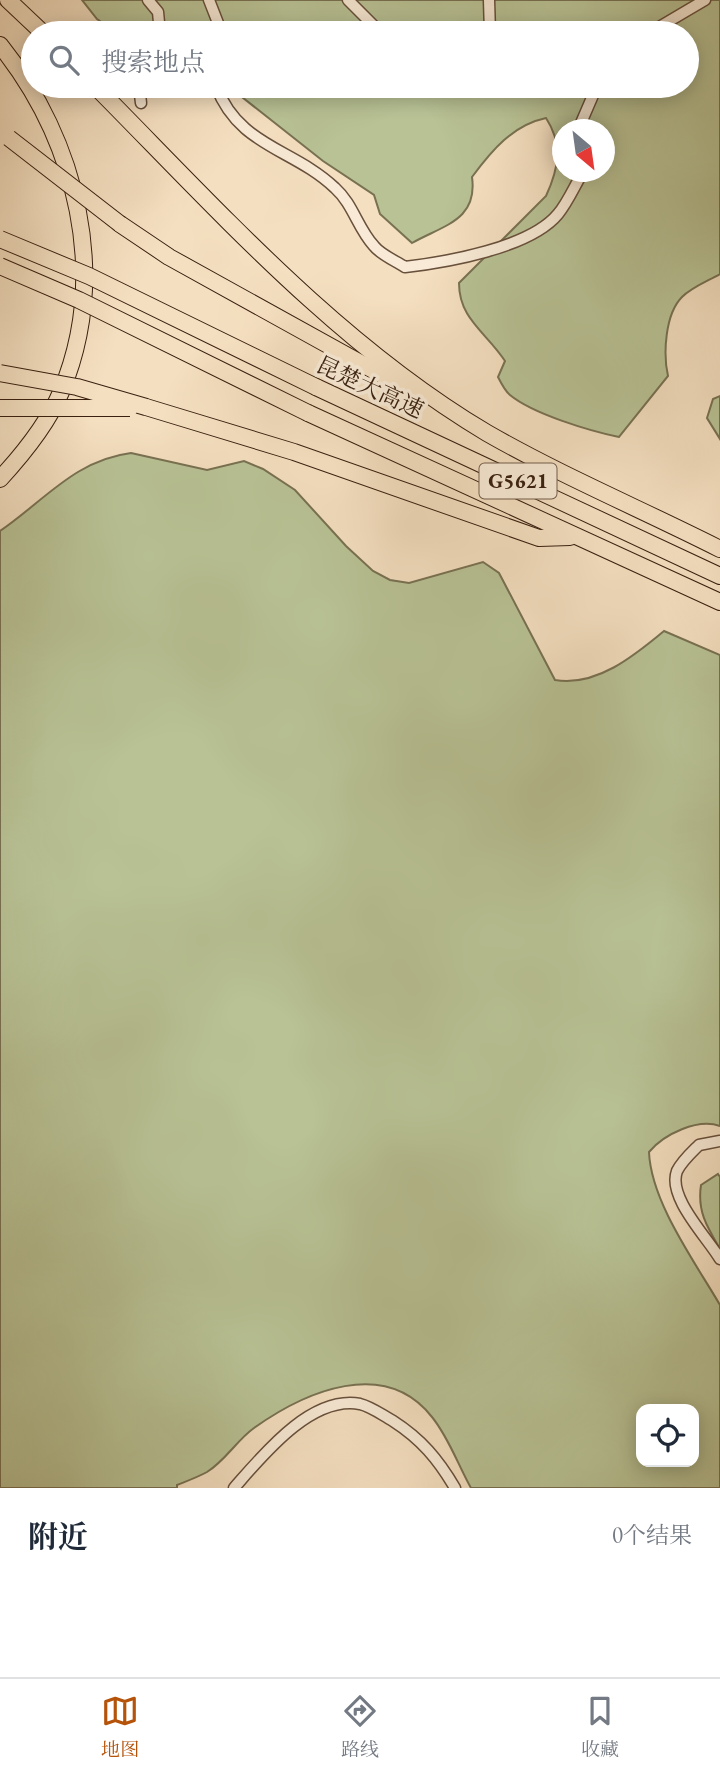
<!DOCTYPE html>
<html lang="zh">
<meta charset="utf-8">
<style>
:root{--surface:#fff;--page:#f2f2f3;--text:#1f2937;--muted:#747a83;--line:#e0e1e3;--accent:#b45309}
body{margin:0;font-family:"EB Garamond","Noto Serif SC",serif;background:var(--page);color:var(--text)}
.controls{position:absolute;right:21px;bottom:21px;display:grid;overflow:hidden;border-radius:14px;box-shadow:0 4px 18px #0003}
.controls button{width:63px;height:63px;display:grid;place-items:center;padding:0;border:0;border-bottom:2px solid var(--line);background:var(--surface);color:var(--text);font:35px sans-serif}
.compass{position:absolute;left:552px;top:119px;width:63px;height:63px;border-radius:50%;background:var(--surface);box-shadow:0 4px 18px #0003;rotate:151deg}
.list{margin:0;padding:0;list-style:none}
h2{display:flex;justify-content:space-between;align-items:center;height:91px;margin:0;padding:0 28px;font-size:30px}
h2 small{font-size:23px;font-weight:400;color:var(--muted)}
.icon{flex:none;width:38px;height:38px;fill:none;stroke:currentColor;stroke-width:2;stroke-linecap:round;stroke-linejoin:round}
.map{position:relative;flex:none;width:720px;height:1488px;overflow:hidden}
.search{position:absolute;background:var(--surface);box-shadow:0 4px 18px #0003;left:21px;right:21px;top:21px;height:77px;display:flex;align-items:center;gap:18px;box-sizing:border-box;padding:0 24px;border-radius:38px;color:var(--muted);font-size:26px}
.sheet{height:189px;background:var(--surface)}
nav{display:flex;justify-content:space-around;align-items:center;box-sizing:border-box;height:98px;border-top:2px solid var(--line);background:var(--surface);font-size:19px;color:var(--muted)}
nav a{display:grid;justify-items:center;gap:4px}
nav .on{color:var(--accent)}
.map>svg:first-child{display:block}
.green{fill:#b8c295;stroke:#787152;stroke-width:2;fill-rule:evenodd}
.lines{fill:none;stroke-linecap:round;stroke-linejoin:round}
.minor-casing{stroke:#68503c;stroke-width:13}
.highway-casing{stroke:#392010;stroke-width:18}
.minor{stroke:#f8ead6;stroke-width:10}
.highway{stroke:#f4dfc0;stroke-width:16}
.highway-bridge-casing{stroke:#392010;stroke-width:18;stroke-linecap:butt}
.highway-bridge{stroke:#f4dfc0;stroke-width:16}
.labels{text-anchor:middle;stroke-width:7;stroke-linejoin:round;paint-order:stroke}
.shield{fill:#f8ead6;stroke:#725d4b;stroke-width:2}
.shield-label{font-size:21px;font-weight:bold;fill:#392010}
.street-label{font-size:23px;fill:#392010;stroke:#f8ead6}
</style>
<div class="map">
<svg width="720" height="1488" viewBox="0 0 720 1488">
<rect width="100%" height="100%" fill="#f4dfc0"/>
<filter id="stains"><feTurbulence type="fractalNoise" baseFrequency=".00286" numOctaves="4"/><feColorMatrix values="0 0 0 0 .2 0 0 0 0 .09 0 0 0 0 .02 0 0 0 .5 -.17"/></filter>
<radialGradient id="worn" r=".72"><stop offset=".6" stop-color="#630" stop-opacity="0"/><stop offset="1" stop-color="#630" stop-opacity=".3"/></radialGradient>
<g class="green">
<path d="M82,0h638v274c-12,7 -28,13 -38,23 -17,17 -19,57 -14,79l-49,61c-29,-6 -86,-23 -109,-42 -5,-4 -9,-12 -12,-18l7,-16c-19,-29 -46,-42 -46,-78l87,-87c13,-28 17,-52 0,-78 -33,7 -54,32 -74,59 6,43 -28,48 -60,66l-32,-29 -6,-19 -51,-34 -95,-75h459v-53h-487l-1,-6 -65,-3 -21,6 -16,-11zM562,130h42v42h-42z"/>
<path d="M720,396v43l-13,-21 6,-19z"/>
<path d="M131,453l76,17 37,-9 19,8 32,21 51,56 27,25 17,9 19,3 74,-21 16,11 56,107c41,7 79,-24 109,-49l56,24v471c-22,-8 -56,8 -71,26 2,50 46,110 71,153v183h-249c-13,-23 -22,-50 -39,-71 -47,-60 -126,-26 -178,11 -17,12 -29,33 -47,44 -9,5 -20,9 -30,13v3h-177v-957c44,-30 75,-71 131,-78zM694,1409v53h-53v-53z"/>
<path d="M718,1174l2,3v72c-13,-22 -23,-38 -19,-64z"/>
</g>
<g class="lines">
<g class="minor-casing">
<g id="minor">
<path d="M148,0l10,12 2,21"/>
<path d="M209,0l9,23 -3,10"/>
<path d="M348,0l33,33"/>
<path d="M489,0l1,33"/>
<path d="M649,33l56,-33"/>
<path d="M139,86l2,17"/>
<path d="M216,86c23,61 77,62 119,102 18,16 23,41 39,58 7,9 22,15 31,21 42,-5 125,-19 153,-53 10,-12 17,-29 25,-42"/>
<path d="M578,130l19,-44"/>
<path d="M720,1141l-21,4c-8,8 -17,16 -22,26 -10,26 30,66 43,88"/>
<path d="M234,1488c29,-33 77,-93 126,-84 12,3 22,11 33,17 28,18 45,38 62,67"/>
</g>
</g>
<g class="highway-casing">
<g id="highway">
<path d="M8,0l35,33"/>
<path d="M0,45c77,96 110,230 61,347 -13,31 -38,62 -61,87"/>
<path d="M95,86c122,123 242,258 392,347 75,43 156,77 233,116"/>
<path d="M120,224l49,33 242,134"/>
<path d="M316,387l404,189"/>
<path d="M146,407l148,45 245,86 31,-1"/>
<path d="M308,413l412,189"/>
</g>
</g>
<use href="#minor" class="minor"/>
<use href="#highway" class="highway"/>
<g class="highway-bridge-casing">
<g id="highway-bridge">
<path d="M9,138l111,86"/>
<path d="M0,239l89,37 227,111"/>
<path d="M0,266l79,34 229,113"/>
<path d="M0,373l77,14 69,20"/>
<path d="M0,408h130"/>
</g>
</g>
<use href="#highway-bridge" class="highway-bridge"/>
</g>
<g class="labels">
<rect class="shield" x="479.5" y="463.5" width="77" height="35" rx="5"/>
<g class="shield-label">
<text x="518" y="488">G5621</text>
</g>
<g class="street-label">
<text transform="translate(370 387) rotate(25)" y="8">昆楚大高速</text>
</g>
</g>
<rect width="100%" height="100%" filter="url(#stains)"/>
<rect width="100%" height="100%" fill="url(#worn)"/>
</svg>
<div class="controls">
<button><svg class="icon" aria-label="locate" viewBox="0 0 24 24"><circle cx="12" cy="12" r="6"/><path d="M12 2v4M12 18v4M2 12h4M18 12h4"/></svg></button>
</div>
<svg class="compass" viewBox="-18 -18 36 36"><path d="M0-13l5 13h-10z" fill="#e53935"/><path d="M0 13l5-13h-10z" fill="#747a83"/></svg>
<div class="search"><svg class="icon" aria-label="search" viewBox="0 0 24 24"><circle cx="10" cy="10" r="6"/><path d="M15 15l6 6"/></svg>搜索地点</div>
</div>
<section class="sheet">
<h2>附近<small>0个结果</small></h2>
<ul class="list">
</ul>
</section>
<nav>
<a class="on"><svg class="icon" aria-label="map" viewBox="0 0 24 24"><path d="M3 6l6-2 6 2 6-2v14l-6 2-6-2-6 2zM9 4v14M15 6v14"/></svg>地图</a>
<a><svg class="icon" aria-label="directions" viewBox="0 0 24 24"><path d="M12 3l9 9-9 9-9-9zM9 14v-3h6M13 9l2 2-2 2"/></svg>路线</a>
<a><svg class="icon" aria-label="saved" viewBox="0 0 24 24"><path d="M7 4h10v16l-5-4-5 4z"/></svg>收藏</a>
</nav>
